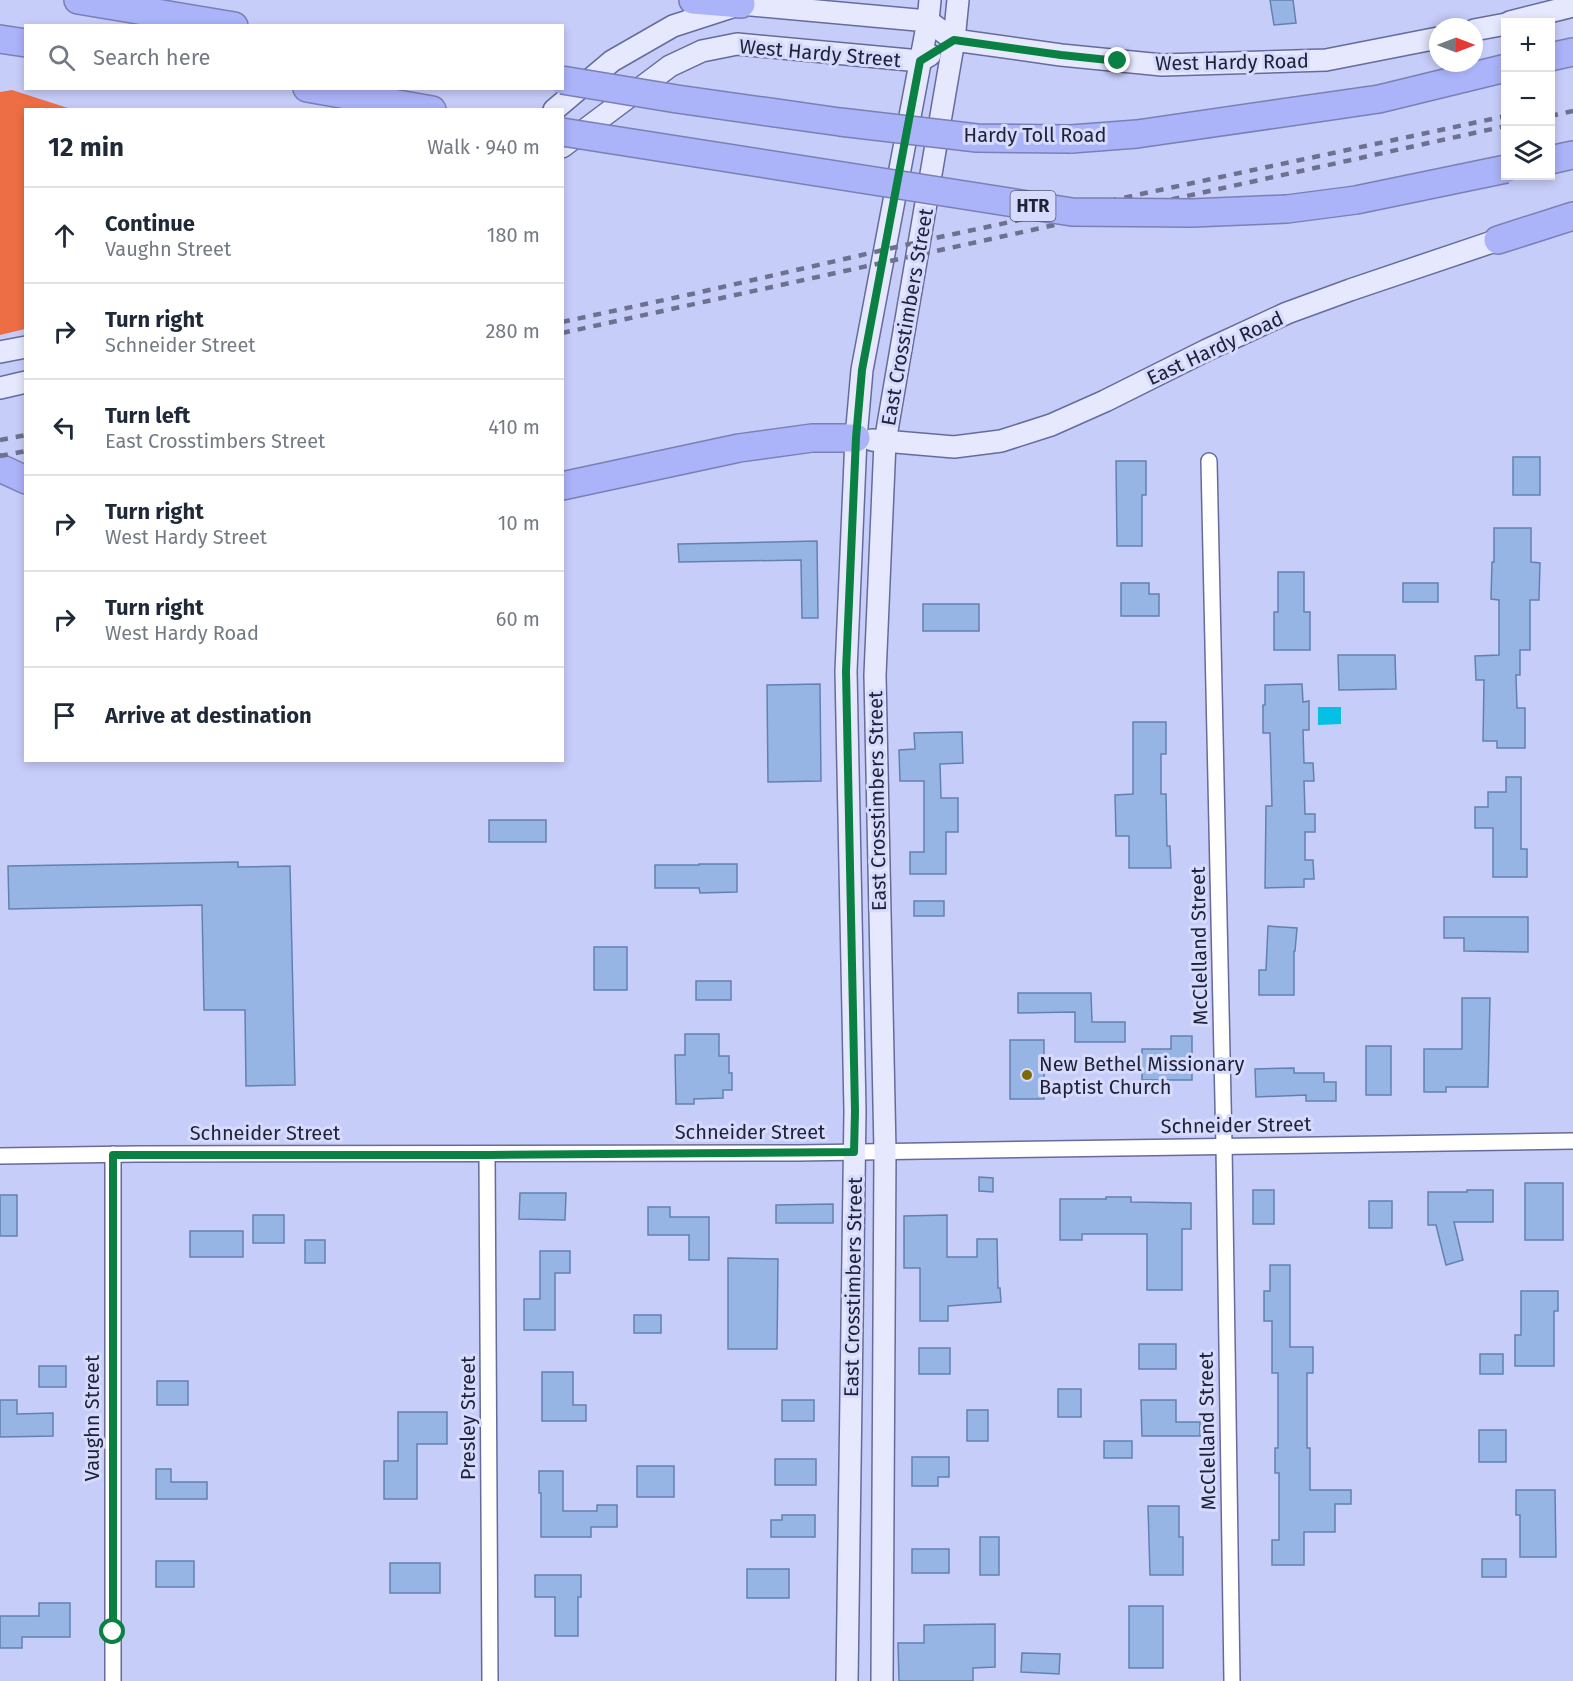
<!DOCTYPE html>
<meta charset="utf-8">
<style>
:root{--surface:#fff;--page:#f6f6f7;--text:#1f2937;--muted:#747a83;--line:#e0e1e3}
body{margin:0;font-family:"Fira Sans",sans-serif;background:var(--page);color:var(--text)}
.controls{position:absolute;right:18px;top:18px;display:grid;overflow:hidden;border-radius:0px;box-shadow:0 3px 9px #0003}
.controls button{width:54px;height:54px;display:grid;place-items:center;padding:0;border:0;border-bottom:2px solid var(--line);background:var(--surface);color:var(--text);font:30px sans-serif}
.compass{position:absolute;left:1429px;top:18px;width:54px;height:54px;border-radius:50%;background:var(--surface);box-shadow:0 3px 9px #0003;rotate:90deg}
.stop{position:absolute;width:18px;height:18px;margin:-14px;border:4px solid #0b8043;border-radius:50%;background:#fff}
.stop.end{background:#0b8043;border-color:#fff;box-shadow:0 2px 6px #0008}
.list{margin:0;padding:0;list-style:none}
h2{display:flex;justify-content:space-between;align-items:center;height:78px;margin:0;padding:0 24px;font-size:26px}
h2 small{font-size:20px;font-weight:400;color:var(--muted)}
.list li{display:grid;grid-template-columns:39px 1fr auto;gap:18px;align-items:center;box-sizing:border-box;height:96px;padding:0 24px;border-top:2px solid var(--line)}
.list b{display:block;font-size:22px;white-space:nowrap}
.list p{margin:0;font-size:20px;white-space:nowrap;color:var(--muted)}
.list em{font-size:20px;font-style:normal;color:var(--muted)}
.icon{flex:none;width:33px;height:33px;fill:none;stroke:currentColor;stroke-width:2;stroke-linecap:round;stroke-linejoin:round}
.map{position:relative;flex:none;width:1573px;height:1681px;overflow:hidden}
.search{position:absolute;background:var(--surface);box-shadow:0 3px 9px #0003;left:24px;top:24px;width:540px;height:66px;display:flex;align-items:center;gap:15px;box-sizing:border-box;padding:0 21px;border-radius:0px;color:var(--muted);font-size:22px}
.panel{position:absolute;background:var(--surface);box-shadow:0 3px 9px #0003;left:24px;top:108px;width:540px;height:654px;border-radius:0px}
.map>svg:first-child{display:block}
.forest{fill:#ed6e44}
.water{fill:#04c0e5}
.building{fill:#96b5e5;stroke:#6481ae;stroke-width:1.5}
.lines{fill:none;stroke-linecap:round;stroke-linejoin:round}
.minor-casing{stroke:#656b9c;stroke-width:18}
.secondary-casing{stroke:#656b9c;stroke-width:24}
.motorway-casing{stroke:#7a80b5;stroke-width:30}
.minor{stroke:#fff;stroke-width:15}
.secondary{stroke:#e6e8fd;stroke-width:21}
.motorway{stroke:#abb3f9;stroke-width:27}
.rail{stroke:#6d7190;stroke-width:4.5;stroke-dasharray:8 8;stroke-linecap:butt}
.motorway-bridge-casing{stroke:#7a80b5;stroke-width:30;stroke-linecap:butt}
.motorway-bridge{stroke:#abb3f9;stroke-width:27}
.route{stroke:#0b8043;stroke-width:8}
.poi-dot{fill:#7c6b04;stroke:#d6dbfd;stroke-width:2}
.labels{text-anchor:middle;stroke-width:6;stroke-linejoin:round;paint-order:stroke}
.shield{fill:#d6dbfd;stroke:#575a72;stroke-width:1.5}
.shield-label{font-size:18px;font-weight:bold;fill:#202237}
.street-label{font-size:20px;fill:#202237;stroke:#d6dbfd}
.poi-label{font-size:20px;fill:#202237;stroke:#d6dbfd;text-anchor:start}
</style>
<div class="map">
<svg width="1573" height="1681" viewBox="0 0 1573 1681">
<rect width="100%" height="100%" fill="#c7cdf9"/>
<path class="forest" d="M12,90l59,19 -45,1 -1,219 -25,6v-243z"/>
<path class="water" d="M1318,707h23v17l-23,1z"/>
<g class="building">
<path d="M1270,0h23l3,23 -22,2z"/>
<rect x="1513" y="457" width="27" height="38"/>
<path d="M1116,461h30v34h-4v51h-25z"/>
<path d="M1494,528h37v34l9,1 -1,37h-9v50h-10v25h-4l1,33h8v40h-28v-7h-14l1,-61h-8l-1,-24 24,-1v-55l-8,-1 1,-37h2z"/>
<path d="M817,541l1,77h-16l-1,-58 -122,2 -1,-18z"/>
<path d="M1278,572h26v40h6v38h-36v-38h4z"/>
<path d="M1121,583h28v11h10v22h-38z"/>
<rect x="1403" y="583" width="35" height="19"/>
<rect x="923" y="604" width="56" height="27"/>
<path d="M1338,655h57l1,34 -57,1z"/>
<path d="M820,684l1,97 -53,1 -1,-97z"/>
<path d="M1302,684l1,18 6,-1v29h-6l1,33h9l1,18h-10l1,33h10v18h-10v28h8l1,19h-10v8l-39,1 1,-82h6l-2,-73h-7v-28h2v-20z"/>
<path d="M1133,722h33v32h-5v40h5l1,52h3l1,22h-42v-32h-13l-1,-41 18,-1z"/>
<path d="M962,732l1,31 -23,1 1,34h17v34h-12v42h-36v-22h14v-71h-24l-1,-31 16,-1 -1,-16z"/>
<path d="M1506,777h15v72h6v28h-34v-49h-18v-21h13v-15h18z"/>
<rect x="489" y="820" width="57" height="22"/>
<path d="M238,862v5l52,-1 5,219 -49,1 -1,-76h-41l-2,-105 -193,4 -1,-43z"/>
<path d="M699,864h38v28l-37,1 -1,-5h-44v-23h44z"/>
<rect x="914" y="901" width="30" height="15"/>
<path d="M1444,917h84v35l-64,-1v-13h-20z"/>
<path d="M1268,926l29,2 -2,23h-1v44h-35v-25h7z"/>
<rect x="594" y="947" width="33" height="43"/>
<rect x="696" y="981" width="35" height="19"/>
<path d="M1018,993h73l1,29h33v20h-50v-30l-57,1z"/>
<path d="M1462,998h28l-2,89h-42v5h-22v-43h38z"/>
<path d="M685,1034h34v22h10v17h3v17h-9v8l-29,1v5h-18l-1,-49h10z"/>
<path d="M1171,1036h21v44h-50v-31h29z"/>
<rect x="1010" y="1040" width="34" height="59"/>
<rect x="1366" y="1046" width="25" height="49"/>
<path d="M1294,1068v5h30v9h12v19h-30v-6l-50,2 -1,-28z"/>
<path d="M979,1177l14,1v14l-14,-1z"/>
<rect x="1525" y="1183" width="38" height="57"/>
<rect x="1253" y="1190" width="21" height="34"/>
<path d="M1467,1190h26v32h-39l9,38 -17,5 -10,-40h-8v-33h39z"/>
<path d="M520,1193h46l-1,27 -46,-1z"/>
<rect x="0" y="1195" width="17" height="41"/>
<path d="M1106,1197h25v5l60,1v26h-9v61h-35v-56h-65v6h-22v-41h46z"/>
<rect x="1369" y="1201" width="23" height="27"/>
<path d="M833,1204v19h-57v-18z"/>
<path d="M648,1207h22v10h39v43h-20v-25h-41z"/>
<rect x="253" y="1215" width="31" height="28"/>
<path d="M947,1215v42h30v-18h20l1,49h2l1,14 -53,4v15h-28v-53h-16v-52z"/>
<rect x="190" y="1231" width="53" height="26"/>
<rect x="305" y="1240" width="20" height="23"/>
<path d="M540,1251h30v22h-15v57h-31v-31h16z"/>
<path d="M728,1258l50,1 -1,90h-49z"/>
<path d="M1270,1265h20v82h23v26h-6v75h3v42h41v14h-16v28h-31v33h-32v-25h7v-67h-4v-25h3v-75h-6v-52h-8v-30h6z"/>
<path d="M1521,1291h37v20h-4v55h-39v-31h6z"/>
<rect x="634" y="1315" width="27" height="18"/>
<rect x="1139" y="1344" width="37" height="25"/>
<rect x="919" y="1348" width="31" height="26"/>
<rect x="1480" y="1354" width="23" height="20"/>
<rect x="39" y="1366" width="27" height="21"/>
<path d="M542,1372h31v33h13v16h-44z"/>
<rect x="157" y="1381" width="31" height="24"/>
<rect x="1058" y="1389" width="23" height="28"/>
<path d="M0,1400h17v14l36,-1v23l-53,1z"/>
<rect x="782" y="1400" width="32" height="21"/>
<path d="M1141,1400h35v22h24v14h-58z"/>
<rect x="967" y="1410" width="21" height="31"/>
<path d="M398,1412h49v32h-30v55h-33v-38h14z"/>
<rect x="1479" y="1430" width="27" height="32"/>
<rect x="1104" y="1441" width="28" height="17"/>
<path d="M912,1457h37v20h-11v9h-26z"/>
<rect x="775" y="1459" width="41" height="26"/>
<rect x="637" y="1466" width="37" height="31"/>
<path d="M156,1469h15v13h36v17h-51z"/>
<path d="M539,1471h24v40h34v-6h20v22h-26v10h-50v-44h-2z"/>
<path d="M1516,1490h39l1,67h-36v-42h-4z"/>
<path d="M1148,1506h31v31h4v38h-33z"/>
<path d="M782,1515h33v22h-44v-17h11z"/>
<rect x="980" y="1537" width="19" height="38"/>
<rect x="912" y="1549" width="37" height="24"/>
<rect x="1482" y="1559" width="24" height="18"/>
<rect x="156" y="1561" width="38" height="26"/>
<rect x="390" y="1563" width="50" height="30"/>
<rect x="747" y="1569" width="42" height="29"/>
<path d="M535,1575h46v22h-3v39h-23v-39h-20z"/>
<path d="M39,1603h31v34h-48v11h-22v-32h39z"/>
<rect x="1129" y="1606" width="34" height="62"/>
<path d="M995,1624v43l-22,1v13h-74l-1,-38h26v-18z"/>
<path d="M1022,1653l38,1 -1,20 -38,-2z"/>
</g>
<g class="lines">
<g class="minor-casing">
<g id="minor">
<path d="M1209,461l15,685 8,535"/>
<path d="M487,1154l3,527"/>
<path d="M0,1156l137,-2 661,-1 775,-12"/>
<path d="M113,1681v-527"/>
</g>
</g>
<g class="secondary-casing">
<g id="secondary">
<path d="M1510,22l63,-16"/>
<path d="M1474,30l32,-6"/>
<path d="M554,110l58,-49 61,-35 68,-22 187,17 26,19 107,15 101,10 164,-5 112,-22"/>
<path d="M562,147l108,-81 32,-15 35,-7 183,17 10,-6"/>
<path d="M0,352l26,-5"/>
<path d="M0,388l26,-6"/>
<path d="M872,440l82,7 47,-6 50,-16 54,-24 102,-51 80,-37 63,-23 148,-50 15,-4"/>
<path d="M847,1681l8,-570 -9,-440 10,-233 6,-68 66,-349 2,-21"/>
<path d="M882,1681l3,-530 -10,-476 10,-233 69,-402 4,-40"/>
</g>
</g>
<g class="motorway-casing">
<g id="motorway">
<path d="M78,0l156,26"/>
<path d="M693,0l48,4"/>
<path d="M0,39l26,4"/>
<path d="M1550,57l23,-5"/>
<path d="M307,88l125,22"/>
<path d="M1071,139l66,-5 242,-35 127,-31"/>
<path d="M1550,160l23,-5"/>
<path d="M1498,240l75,-24"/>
<path d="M0,468l26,12"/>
<path d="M562,486l177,-38 73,-10h44"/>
</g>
</g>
<use href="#minor" class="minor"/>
<use href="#secondary" class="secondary"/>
<use href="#motorway" class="motorway"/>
<g class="rail">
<path d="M1550,116l23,-5"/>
<path d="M562,322l130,-28 248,-57 566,-121"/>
<path d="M562,333l944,-207"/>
<path d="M0,440l26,-5"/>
<path d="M0,456l26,-5"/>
</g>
<g class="motorway-bridge-casing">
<g id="motorway-bridge">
<path d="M562,80l115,19 163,23 137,16 94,1"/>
<path d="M562,132l510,80 120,1 95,-4 69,-9 150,-31"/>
</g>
</g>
<use href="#motorway-bridge" class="motorway-bridge"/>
</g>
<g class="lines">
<path class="route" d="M113,1632v-477h375l366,-3 1,-41 -9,-440 10,-233 6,-68 58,-309 34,-21 107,15 57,6"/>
</g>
<circle class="poi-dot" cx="1027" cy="1075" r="6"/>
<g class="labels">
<rect class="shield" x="1010.5" y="191" width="45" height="30" rx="4.5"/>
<g class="shield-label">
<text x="1033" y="212">HTR</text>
</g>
<g class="street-label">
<text transform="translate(820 53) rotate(5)" y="7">West Hardy Street</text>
<text transform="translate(1232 62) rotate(-1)" y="7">West Hardy Road</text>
<text x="1035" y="142">Hardy Toll Road</text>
<text transform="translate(907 317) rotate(-80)" y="7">East Crosstimbers Street</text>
<text transform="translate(1215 348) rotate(-25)" y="7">East Hardy Road</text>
<text transform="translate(877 801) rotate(-91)" y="7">East Crosstimbers Street</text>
<text transform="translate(1199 946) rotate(-91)" y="7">McClelland Street</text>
<text transform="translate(1236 1125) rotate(-1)" y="7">Schneider Street</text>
<text x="750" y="1139">Schneider Street</text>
<text x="265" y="1140">Schneider Street</text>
<text transform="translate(853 1287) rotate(-89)" y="7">East Crosstimbers Street</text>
<text transform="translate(92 1418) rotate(-90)" y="7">Vaughn Street</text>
<text transform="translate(468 1418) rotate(-90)" y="7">Presley Street</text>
<text transform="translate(1207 1431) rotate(-91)" y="7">McClelland Street</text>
</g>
<g class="poi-label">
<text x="1039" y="1071">New Bethel Missionary<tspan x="1039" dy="23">Baptist Church</tspan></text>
</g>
</g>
</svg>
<div class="controls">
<button>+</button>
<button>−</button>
<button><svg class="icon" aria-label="layers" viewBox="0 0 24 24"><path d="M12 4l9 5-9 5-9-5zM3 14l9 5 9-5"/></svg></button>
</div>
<svg class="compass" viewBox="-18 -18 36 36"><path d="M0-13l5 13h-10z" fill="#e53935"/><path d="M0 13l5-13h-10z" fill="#747a83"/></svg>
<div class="stop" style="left:113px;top:1632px"></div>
<div class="stop end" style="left:1118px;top:61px"></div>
<div class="search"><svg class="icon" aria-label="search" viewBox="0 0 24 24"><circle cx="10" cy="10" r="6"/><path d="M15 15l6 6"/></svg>Search here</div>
<section class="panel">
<h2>12 min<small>Walk · 940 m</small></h2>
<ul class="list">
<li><svg class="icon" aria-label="ahead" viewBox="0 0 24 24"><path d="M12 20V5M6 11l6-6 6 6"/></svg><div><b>Continue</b><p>Vaughn Street</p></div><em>180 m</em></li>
<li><svg class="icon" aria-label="right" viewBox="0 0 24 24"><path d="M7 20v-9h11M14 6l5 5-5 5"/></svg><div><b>Turn right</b><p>Schneider Street</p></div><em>280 m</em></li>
<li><svg class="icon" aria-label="left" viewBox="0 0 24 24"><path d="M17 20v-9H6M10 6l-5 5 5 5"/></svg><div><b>Turn left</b><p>East Crosstimbers Street</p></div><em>410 m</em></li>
<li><svg class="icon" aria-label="right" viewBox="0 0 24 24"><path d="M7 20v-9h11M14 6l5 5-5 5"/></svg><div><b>Turn right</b><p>West Hardy Street</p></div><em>10 m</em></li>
<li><svg class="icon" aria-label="right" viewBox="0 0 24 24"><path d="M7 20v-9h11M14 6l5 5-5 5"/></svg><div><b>Turn right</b><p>West Hardy Road</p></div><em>60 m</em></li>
<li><svg class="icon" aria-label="arrive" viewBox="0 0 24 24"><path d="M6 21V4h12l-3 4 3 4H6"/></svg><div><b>Arrive at destination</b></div></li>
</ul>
</section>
</div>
